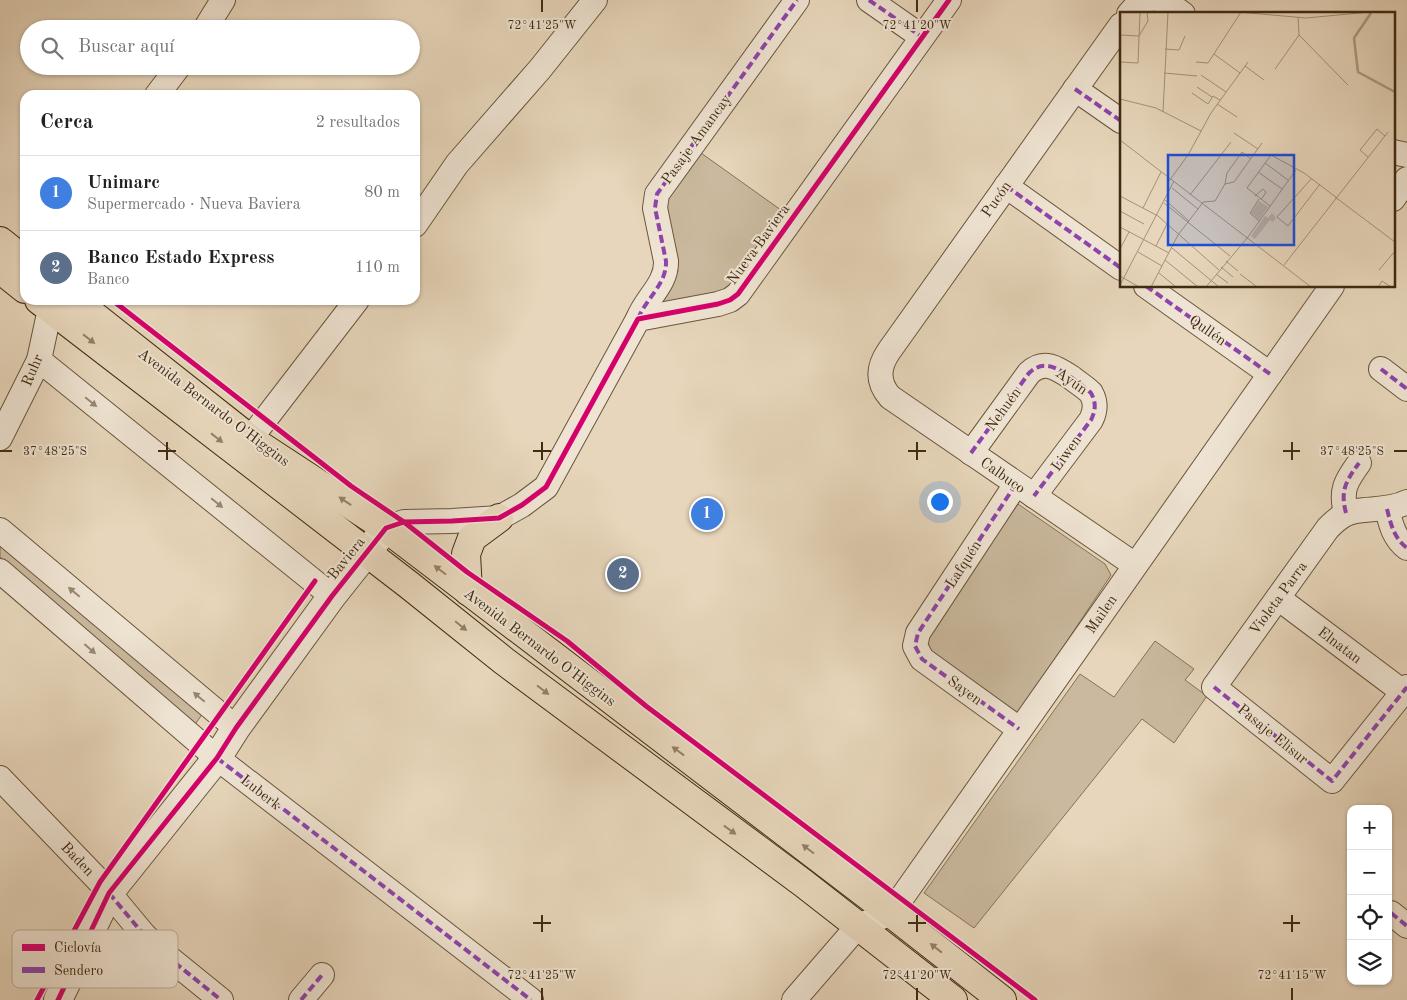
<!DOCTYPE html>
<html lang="es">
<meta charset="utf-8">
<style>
:root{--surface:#fff;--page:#f6f6f6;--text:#202124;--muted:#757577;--line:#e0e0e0;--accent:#ea580c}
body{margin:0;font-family:"Old Standard TT",serif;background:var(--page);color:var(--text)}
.controls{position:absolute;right:15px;bottom:15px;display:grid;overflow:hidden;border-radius:10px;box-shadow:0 1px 4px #0004}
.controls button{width:45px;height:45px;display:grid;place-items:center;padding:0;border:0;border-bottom:1px solid var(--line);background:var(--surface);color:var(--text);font:25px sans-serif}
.you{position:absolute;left:939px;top:501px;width:18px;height:18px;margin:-12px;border:4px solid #fff;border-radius:50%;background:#1a73e8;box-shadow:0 0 0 8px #1a73e833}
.badge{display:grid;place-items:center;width:32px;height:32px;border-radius:50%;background:var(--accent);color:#fff;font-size:16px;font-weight:700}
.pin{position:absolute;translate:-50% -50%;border:2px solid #fff;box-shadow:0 1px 5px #0006}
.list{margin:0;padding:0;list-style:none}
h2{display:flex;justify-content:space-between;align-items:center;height:65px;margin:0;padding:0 20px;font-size:21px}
h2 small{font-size:16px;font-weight:400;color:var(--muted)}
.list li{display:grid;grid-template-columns:32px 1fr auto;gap:15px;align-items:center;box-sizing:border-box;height:75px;padding:0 20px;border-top:1px solid var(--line)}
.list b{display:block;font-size:19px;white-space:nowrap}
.list p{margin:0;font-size:16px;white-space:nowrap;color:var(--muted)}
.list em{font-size:16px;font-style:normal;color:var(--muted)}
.icon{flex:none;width:28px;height:28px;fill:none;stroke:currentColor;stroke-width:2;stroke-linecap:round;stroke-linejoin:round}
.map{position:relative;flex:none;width:1407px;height:1000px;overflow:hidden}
.search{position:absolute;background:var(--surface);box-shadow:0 1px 4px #0004;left:20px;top:20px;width:400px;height:55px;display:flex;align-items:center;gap:12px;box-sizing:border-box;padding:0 18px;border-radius:28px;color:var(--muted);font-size:19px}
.panel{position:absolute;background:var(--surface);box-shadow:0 1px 4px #0004;left:20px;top:90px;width:400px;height:215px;border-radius:15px}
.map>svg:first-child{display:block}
.green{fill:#cab99e;stroke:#847258}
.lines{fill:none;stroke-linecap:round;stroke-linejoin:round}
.minor-casing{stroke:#69563c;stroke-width:26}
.tertiary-casing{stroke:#69563c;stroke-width:30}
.primary-casing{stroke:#3f2b11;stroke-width:30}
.minor{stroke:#efe4d3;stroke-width:24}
.tertiary{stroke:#efe4d3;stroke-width:28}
.primary{stroke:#e7d6bb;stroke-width:28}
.quiet{stroke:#8e44ad;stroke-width:4;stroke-dasharray:8 4;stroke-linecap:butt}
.cycleway-casing{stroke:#efe4d3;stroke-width:8}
.cycleway{stroke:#d6006c;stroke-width:5}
.oneway{fill:#938066}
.oneway2{fill:#978872}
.ticks{fill:none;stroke:#3f2b11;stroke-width:2}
.labels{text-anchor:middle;stroke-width:4;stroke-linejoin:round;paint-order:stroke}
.street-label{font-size:15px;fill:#3f2b11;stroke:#efe4d3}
.inset-river{fill:none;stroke:#ae9c81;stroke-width:2.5}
.inset-road{fill:none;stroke:#a49277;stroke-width:1}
.view{fill:#1d4ed8;fill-opacity:0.15;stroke:#1d4ed8;stroke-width:2.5}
.inset-edge{fill:none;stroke:#3f2b11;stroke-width:2.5}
.key{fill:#efe4d3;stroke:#baac99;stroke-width:1}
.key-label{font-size:14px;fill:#3f2b11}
.ticks-label{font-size:12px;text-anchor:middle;fill:#3f2b11;stroke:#efe4d3;stroke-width:4;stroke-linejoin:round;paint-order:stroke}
</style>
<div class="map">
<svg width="1407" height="1000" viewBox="0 0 1407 1000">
<rect width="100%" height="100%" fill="#e7d6bb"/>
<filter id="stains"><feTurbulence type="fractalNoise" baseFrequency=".004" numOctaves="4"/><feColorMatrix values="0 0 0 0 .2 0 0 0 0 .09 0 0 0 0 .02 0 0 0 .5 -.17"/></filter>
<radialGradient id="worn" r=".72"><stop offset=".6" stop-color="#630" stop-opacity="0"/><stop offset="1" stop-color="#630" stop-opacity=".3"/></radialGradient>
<g class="green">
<path d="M701,153l80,57 -43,69 -21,16 -60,9 14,-20 7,-13 -14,-57 1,-14z"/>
<path d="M1018,504l87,60 6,11 -94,141 -91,-66v-11z"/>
<path d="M0,536l205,174 -11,16 -194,-169z"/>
<path d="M1155,641l39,28 -9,11 22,16 -33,47 -32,-24 -168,209 -50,-35 156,-219 34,23z"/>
</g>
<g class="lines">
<g class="minor-casing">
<g id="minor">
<path d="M869,0l53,37"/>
<path d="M1160,0l5,1 18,13"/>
<path d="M1129,14l8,-9 11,-5"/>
<path d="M1121,25l-232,326c-11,16 -12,31 1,46l245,168"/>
<path d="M205,29l18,-29"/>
<path d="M1075,89l46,32"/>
<path d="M157,95l22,-29"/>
<path d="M1393,152l14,3"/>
<path d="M1006,186l115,82"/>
<path d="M1393,199l14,-20"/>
<path d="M415,225l42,-61 83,-95 55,-69"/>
<path d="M1146,286l124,88"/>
<path d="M638,319c8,-21 29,-35 28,-58l-11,-53 2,-14 140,-194"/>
<path d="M39,360l293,236"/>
<path d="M1381,369l26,20"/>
<path d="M0,438l39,-78 11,-51 6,-9"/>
<path d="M250,439l107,-139"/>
<path d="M971,453l58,-80c15,-14 28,-5 43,5 6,5 13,9 19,15 5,9 5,17 0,27l-57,76"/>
<path d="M1016,484l-98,149 -3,13 7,13 97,70"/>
<path d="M1407,502c-21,11 -47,4 -63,13 -6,3 -11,8 -16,13l-114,159 118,94 75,-94"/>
<path d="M1387,509c4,16 7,29 20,39"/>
<path d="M1346,513c-6,-23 0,-32 13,-50"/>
<path d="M386,528l18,-6 48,-1 47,-3 23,-13 24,-18 92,-168 80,-15 12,-4 8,-6 211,-294"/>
<path d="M0,530l236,198"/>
<path d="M0,571l217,187 314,242"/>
<path d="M1278,598l125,94"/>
<path d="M0,778l100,104 44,53 19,18 58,47"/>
<path d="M1391,913l16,13"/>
<path d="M301,1000l21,-25"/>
<path d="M794,1000l64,-74c11,-6 23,-7 33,-13l441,-627"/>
</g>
</g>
<g class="tertiary-casing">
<path id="tertiary" d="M58,1000l51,-107 108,-135 19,-30 96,-132 54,-68"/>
</g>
<g class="primary-casing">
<g id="primary">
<path d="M0,241l25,20"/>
<path d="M0,269l25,20"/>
<path d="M39,300l370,285 95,76 299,222 150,117"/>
<path d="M74,300l176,139 136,89 505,385 111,87"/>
<path d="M468,591l-2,-37 6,-16 27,-20"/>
</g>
</g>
<use href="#minor" class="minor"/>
<use href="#tertiary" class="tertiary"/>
<use href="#primary" class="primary"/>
<g class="quiet">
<path d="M869,0l53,37"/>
<path d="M1075,89l46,32"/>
<path d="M1006,186l115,82"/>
<path d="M1146,286l124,88"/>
<path d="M638,319c8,-21 29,-35 28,-58l-11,-53 2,-14 140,-194"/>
<path d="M1381,369l26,20"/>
<path d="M971,453l58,-80c15,-14 28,-5 43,5 6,5 13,9 19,15 5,9 5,17 0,27l-57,76"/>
<path d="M1016,484l-98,149 -3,13 7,13 97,70"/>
<path d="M1387,509c4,16 7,29 20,39"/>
<path d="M1346,513c-6,-23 0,-32 13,-50"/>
<path d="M1214,687l118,94 75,-94"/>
<path d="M217,758l314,242"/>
<path d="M109,893l35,42 19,18 58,47"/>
<path d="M1391,913l16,13"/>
<path d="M301,1000l21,-25"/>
</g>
<g class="cycleway-casing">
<g id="cycleway">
<path d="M112,300l239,186 53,36 63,50 100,69 79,65 389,294"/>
<path d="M37,1000l63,-118 215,-301"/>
<path d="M58,1000l51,-107 108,-135 19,-30 96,-132 54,-68 18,-6 48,-1 47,-3 23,-13 24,-18 92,-168 80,-15 12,-4 8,-6 211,-294"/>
</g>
</g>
<use href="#cycleway" class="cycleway"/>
</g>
<defs><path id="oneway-solid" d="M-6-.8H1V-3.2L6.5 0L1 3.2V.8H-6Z" transform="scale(1.25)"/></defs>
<g class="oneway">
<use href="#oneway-solid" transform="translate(89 339) rotate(38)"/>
<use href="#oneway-solid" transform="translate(217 438) rotate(38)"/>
<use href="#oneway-solid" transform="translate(345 501) rotate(-146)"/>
<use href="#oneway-solid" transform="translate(440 570) rotate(-143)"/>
<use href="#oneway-solid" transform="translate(461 626) rotate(39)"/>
<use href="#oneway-solid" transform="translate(543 690) rotate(37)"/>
<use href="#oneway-solid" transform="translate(678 751) rotate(-144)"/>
<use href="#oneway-solid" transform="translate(730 830) rotate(36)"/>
<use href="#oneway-solid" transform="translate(808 849) rotate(-143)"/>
<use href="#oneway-solid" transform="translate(936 948) rotate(-142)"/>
</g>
<g class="oneway2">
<use href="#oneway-solid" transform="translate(91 402) rotate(39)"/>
<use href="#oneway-solid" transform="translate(217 503) rotate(39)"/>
<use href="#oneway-solid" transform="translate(74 592) rotate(-140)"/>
<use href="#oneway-solid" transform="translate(90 649) rotate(41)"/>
<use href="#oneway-solid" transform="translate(199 697) rotate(-140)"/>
</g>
<path class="ticks" d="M542,0v12M917,0v12M167,442v18M542,442v18M917,442v18M1292,442v18M0,451h12M158,451h18M533,451h18M908,451h18M1283,451h17M1394,451h13M542,915v17M917,915v17M1292,915v17M533,923h18M908,923h18M1283,923h17M542,988v12M917,988v12M1292,988v12"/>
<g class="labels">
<g class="street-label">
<text transform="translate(696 139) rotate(-54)" y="5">Pasaje Amancay</text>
<text transform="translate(996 199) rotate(-55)" y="5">Pucón</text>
<text transform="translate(758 244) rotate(-54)" y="5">Nueva Baviera</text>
<text transform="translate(1208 330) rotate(35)" y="5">Qullén</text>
<text transform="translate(32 370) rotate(-67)" y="5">Ruhr</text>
<text transform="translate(1072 381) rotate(35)" y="5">Ayún</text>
<text transform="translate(214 407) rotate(37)" y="5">Avenida Bernardo O'Higgins</text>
<text transform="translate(1003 409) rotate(-54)" y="5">Nehuén</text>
<text transform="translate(1066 453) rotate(-54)" y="5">Liwen</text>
<text transform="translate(1003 475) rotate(35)" y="5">Calbuco</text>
<text transform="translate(346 558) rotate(-51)" y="5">Baviera</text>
<text transform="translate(963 564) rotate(-57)" y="5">Lafquén</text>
<text transform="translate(1278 598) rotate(-54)" y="5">Violeta Parra</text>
<text transform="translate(1101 614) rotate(-55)" y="5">Mailen</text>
<text transform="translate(1340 645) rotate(37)" y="5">Elnatan</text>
<text transform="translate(540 647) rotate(37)" y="5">Avenida Bernardo O'Higgins</text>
<text transform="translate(965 690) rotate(36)" y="5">Sayen</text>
<text transform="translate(1273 734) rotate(39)" y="5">Pasaje Elisur</text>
<text transform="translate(261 792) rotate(38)" y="5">Luberk</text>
<text transform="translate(78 859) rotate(46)" y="5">Baden</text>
</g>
</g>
<g transform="translate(1120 12)">
<rect width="275" height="275" fill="#e7d6bb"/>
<path d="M139,189l9,6 -9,13 -8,-7zM152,201l4,5 -3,4 -3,-2 -15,19 -4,-3 14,-20 3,2z" fill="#cab99e"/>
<path class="inset-river" d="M251,1l-17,25 4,34 37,20"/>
<path class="inset-road" d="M118,0l68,6 64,-6M178,5l1,18 49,50M0,23l19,1 9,-15 -1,-9M45,37l14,1 6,-14M94,42l26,19M0,50l18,1 2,-51M76,50l12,1 33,-51M125,54l19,14M155,57l24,-34M44,61l33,3M81,63l25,17M77,75l15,10M72,81l16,11 5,-8 7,4M0,87l36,9 45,23M97,92l20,13M43,100l5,-100M114,121l24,16M0,128l191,147M248,145l-8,-7 17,-21 8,7M145,151l23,17M138,160l24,17M192,166l-35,39 11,9 32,-42M49,169l19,-26 23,-42 37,-51M105,172l2,-11 15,-21 9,7M52,176l26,21M70,183l41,-53M0,184l38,20 61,54M135,184l8,-7 3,3 -5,8M215,185l60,45M139,187l-9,14 9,8M45,188l24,21M44,191l66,53M150,194l-23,-18 24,-33 33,18 33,25M23,196l18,-36M0,199l24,13M0,215l49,26M36,234l11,-22M52,236l47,39M0,237l9,-17M18,240l24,14M45,248l33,27M106,249l12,10M164,253l104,-133M101,255l12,10M259,258l16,-19M39,261l17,14M96,262l12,9M120,262l17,13M0,264l19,11M0,273l54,-104M31,275l27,-52 20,-26 5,-7 12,-1 10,-17 9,-2 28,-39M86,275l42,-50 48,-67M258,275l4,-6 9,6"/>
<path class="view" d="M48,143h126v90h-126z"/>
<rect width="275" height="275" class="inset-edge"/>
</g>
<rect x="12" y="930" width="166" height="58" rx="8" class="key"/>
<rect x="22" y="944" width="23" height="7" fill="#d6006c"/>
<rect x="22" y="967" width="23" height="6" fill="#8e44ad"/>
<g class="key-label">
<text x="54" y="952">Ciclovía</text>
<text x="54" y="975">Sendero</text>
</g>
<g class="ticks-label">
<text x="542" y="29">72°41'25"W</text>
<text x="917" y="29">72°41'20"W</text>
<text x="55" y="455">37°48'25"S</text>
<text x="1352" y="455">37°48'25"S</text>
<text x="542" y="979">72°41'25"W</text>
<text x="917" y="979">72°41'20"W</text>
<text x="1292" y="979">72°41'15"W</text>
</g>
<rect width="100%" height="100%" filter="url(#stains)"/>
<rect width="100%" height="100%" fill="url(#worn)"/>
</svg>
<div class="controls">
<button>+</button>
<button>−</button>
<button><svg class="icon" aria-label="locate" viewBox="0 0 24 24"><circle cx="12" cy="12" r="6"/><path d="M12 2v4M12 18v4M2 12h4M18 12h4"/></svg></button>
<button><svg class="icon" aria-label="layers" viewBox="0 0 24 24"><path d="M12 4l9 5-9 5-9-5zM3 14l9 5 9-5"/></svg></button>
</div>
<div class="you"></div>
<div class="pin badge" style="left:707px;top:514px;background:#3f7fe0">1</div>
<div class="pin badge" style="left:623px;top:574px;background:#5c6f8a">2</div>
<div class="search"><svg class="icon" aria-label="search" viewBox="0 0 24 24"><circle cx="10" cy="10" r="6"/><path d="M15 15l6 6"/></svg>Buscar aquí</div>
<section class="panel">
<h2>Cerca<small>2 resultados</small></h2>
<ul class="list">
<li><span class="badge" style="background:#3f7fe0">1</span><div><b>Unimarc</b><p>Supermercado · Nueva Baviera</p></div><em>80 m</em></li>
<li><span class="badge" style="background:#5c6f8a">2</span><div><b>Banco Estado Express</b><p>Banco</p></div><em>110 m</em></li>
</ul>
</section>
</div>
